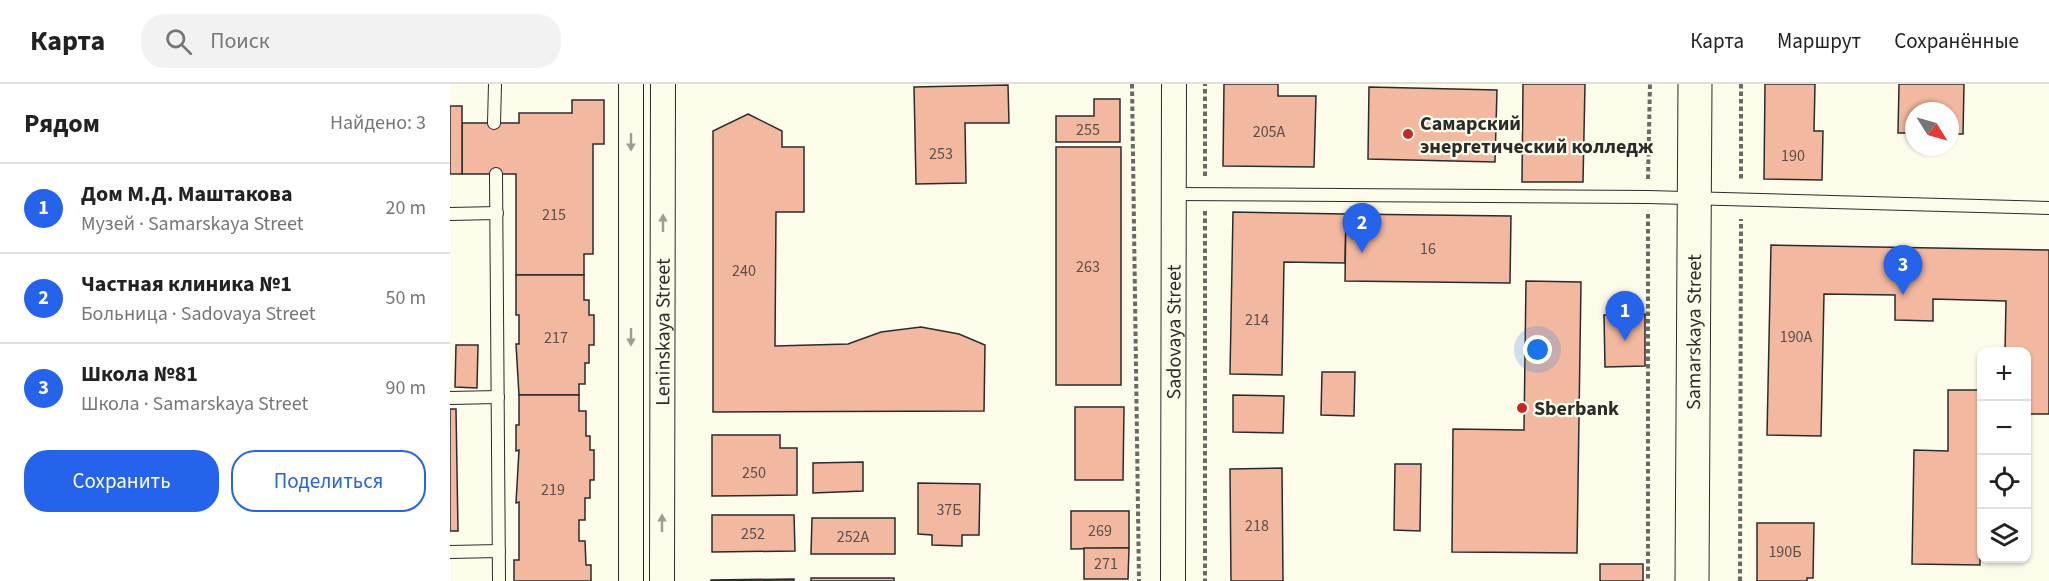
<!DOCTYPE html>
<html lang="ru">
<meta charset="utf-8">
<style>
:root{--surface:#fff;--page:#f2f2f2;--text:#222;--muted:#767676;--line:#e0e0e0;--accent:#2563eb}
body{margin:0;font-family:"Source Sans 3",sans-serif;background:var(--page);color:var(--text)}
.controls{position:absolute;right:18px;bottom:18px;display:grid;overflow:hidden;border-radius:12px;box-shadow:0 2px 4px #0004}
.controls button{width:54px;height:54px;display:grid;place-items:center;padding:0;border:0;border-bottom:2px solid var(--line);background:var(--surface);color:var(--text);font:30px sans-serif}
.compass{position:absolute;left:1455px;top:18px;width:54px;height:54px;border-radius:50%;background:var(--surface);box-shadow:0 2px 4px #0004;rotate:127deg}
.you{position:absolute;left:1088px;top:266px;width:21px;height:21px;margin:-15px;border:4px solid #fff;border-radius:50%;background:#1a73e8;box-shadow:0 0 0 9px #1a73e833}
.badge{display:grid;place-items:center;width:39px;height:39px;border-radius:50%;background:var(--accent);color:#fff;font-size:20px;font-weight:700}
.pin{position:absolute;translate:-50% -50px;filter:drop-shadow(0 2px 3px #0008)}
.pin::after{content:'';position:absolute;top:32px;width:21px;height:18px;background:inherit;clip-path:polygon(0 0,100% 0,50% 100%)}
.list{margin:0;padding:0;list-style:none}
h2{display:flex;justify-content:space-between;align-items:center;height:78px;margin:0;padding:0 24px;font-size:26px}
h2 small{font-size:20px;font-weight:400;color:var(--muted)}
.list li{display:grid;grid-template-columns:39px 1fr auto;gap:18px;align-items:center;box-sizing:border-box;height:90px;padding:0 24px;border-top:2px solid var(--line)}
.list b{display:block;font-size:22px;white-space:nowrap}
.list p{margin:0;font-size:20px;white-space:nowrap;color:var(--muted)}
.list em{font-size:20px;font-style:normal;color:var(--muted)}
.actions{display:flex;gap:12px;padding:18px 24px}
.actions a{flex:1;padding:14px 0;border:2px solid var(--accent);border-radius:24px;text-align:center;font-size:21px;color:var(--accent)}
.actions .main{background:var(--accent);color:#fff}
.icon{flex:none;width:33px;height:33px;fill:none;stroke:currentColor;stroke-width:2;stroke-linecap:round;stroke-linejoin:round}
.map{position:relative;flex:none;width:1599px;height:497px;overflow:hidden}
header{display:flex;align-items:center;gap:36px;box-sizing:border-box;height:84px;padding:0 30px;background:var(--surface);border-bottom:2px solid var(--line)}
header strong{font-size:28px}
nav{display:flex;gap:33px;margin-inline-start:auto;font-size:21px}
.search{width:420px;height:54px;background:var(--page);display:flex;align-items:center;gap:15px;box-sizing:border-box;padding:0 21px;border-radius:24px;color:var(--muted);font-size:22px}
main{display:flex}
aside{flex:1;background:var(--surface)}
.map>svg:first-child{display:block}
.building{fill:#f2b8a0;stroke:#2b2b2b;stroke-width:1.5}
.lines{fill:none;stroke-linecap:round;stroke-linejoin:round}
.lane-casing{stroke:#2b2b2b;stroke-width:14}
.street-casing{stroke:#2b2b2b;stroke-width:26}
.primary-casing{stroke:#2b2b2b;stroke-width:35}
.path{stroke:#6a6964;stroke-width:4;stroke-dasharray:4.5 3;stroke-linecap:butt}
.lane{stroke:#fdfbea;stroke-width:12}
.street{stroke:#fdfbea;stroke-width:24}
.primary{stroke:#fdfbea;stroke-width:33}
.oneway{fill:#9e9d94}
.poi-dot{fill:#c62828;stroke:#fdfbea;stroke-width:2}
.labels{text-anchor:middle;stroke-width:4.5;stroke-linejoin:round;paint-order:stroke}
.number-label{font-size:16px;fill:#5d4e48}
.poi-label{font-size:20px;font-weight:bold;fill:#2b2b2b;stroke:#fdfbea;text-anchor:start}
.street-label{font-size:20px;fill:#2b2b2b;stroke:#fdfbea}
</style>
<header>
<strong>Карта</strong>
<div class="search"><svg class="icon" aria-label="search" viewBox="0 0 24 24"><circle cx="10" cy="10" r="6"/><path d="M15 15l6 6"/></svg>Поиск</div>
<nav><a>Карта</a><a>Маршрут</a><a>Сохранённые</a></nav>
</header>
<main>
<aside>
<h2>Рядом<small>Найдено: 3</small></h2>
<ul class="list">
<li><span class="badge">1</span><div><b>Дом М.Д. Маштакова</b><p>Музей · Samarskaya Street</p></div><em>20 m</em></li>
<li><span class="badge">2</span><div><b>Частная клиника №1</b><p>Больница · Sadovaya Street</p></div><em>50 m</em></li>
<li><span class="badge">3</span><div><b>Школа №81</b><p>Школа · Samarskaya Street</p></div><em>90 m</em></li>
</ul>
<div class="actions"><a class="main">Сохранить</a><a>Поделиться</a></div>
</aside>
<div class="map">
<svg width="1599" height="497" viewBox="0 0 1599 497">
<rect width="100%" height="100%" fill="#fdfbea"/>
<g class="building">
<path d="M774,0h54v12h38l-2,71 -91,-1z"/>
<path d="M1073,0h62l-2,98h-61z"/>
<path d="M1315,0h50l-1,47h9l-1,49 -58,-1z"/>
<path d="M1449,0h65l-1,50h-13v-23h-36v22h-16z"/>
<path d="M558,1l1,38h-44l1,60 -50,1 -2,-97z"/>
<path d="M919,3l128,3 -2,72 -127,-3z"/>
<path d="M644,15h26v43h-64v-26h38z"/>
<path d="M122,16h32v44h-11v110h-9v21h-68v-101h-54v-51h57v-10h53z"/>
<rect x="0" y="22" width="12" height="68"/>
<path d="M298,30l34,17v16h22v65h-28l-1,134 73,-2 33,-12 40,-5 38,7 26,11 -1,66 -271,1v-281z"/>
<rect x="606" y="63" width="65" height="238"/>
<path d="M783,128l113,2 -1,49 -61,-1 -2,113 -52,-1z"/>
<path d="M896,130l165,2 -1,67 -165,-2z"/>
<path d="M1321,161l278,5v164h-23v-62h-21l1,-51 -73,-2v22l-38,-1v-25l-71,-1 -3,142 -54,-1z"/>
<path d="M66,191h68v25h5v15h5v30h-5v18h-4v21h-6v11h-60l-3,-51h3v-29h-3z"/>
<path d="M1076,197l55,1 -4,271 -125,-1 1,-123 71,1z"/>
<path d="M1195,230v52l-40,1 -1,-52z"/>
<path d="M6,261h22l-1,43 -22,-1z"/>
<path d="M872,288h33l-1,44 -33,-1z"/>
<path d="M1498,306h34l-2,175 -68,-1 2,-114 34,1z"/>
<path d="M69,311h60v16h7v25h4v14h4v30h-4v18h-5v22h-6v21h6l1,24h5v16h-77v-21h5v-58l-3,1 3,-53 -3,1v-26h3z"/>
<path d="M783,311l51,1 -1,37 -50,-1z"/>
<path d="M625,323h49l-1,73h-48z"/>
<path d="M0,325h6l2,122h-8z"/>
<path d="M262,351h68v13h17v47l-85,1z"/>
<path d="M413,378v29l-50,2v-30z"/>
<path d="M945,380h26l-1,67 -26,-1z"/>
<path d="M832,384l1,113h-52l-1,-112z"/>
<path d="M468,399l62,1 -1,51h-17v11l-30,-1v-10l-14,-1z"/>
<path d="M621,427h58v37l-58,1z"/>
<path d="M262,431h82l1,36 -83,1z"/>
<path d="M362,434h83v36h-84z"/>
<path d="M1307,439h57l-1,55h-6v3h-50z"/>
<path d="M634,464h45l-1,31h-44z"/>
<rect x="1150" y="480" width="43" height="17"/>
<rect x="361" y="494" width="83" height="3"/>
<path d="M344,495v2h-83v-1z"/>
</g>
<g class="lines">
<g class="lane-casing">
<g id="lane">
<path d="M44,39l1,-39"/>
<path d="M46,90l3,407"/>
<path d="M724,110l474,3 401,11"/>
<path d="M0,130l47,-1"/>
<path d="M0,314l48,-1"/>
<path d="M0,468l49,-1"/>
</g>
</g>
<g class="street-casing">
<g id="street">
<path d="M181,0v497"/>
<path id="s1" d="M212,497l1,-497"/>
<path id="s2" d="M723,497l1,-497"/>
</g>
</g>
<g class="primary-casing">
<g id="primary">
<path id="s3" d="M1242,497l3,-497"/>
</g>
</g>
<g class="path">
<path d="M682,0l7,497"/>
<path d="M1291,0v97"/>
<path d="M755,92v-92"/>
<path d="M1198,95l2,-95"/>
<path d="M755,127v370"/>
<path d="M1198,130v367"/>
<path d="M1290,497l1,-362"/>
</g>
<use href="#lane" class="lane"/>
<use href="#street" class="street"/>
<use href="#primary" class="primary"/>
</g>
<defs><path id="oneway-solid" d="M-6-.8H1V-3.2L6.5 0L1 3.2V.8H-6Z" transform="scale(1.5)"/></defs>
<g class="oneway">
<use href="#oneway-solid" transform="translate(181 58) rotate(90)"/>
<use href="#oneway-solid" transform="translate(213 139) rotate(-90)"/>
<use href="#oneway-solid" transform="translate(181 253) rotate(90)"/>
<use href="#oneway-solid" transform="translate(212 439) rotate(-90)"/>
</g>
<g class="poi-dot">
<circle cx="958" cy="50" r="6"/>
<circle cx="1072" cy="324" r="6"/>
</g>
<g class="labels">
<g class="number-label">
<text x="638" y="51">255</text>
<text x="819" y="53">205А</text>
<text x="491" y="75">253</text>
<text x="1343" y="77">190</text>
<text x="104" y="136">215</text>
<text x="978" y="170">16</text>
<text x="638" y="188">263</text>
<text x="294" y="192">240</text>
<text x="807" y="241">214</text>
<text x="1346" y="258">190А</text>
<text x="106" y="259">217</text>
<text x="304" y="394">250</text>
<text x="103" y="411">219</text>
<text x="499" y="431">37Б</text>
<text x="807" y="447">218</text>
<text x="650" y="452">269</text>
<text x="303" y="455">252</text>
<text x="403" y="458">252А</text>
<text x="1335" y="473">190Б</text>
<text x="656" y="485">271</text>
</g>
<g class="poi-label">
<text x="970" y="46">Самарский<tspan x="970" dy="23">энергетический колледж</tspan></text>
<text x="1084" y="331">Sberbank</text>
</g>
<g class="street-label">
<text dy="7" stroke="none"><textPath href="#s1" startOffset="249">Leninskaya Street</textPath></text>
<text dy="7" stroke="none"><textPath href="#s2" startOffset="249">Sadovaya Street</textPath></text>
<text dy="7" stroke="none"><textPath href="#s3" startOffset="249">Samarskaya Street</textPath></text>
</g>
</g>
</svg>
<div class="controls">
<button>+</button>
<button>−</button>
<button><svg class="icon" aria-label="locate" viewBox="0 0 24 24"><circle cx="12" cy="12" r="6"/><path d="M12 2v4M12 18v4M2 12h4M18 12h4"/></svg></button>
<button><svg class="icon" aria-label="layers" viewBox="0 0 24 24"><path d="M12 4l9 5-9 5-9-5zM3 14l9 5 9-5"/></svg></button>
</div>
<svg class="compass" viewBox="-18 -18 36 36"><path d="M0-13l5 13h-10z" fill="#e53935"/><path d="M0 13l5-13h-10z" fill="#767676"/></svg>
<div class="you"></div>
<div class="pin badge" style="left:1175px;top:257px">1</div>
<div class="pin badge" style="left:912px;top:169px">2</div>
<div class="pin badge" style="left:1453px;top:211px">3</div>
</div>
</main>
